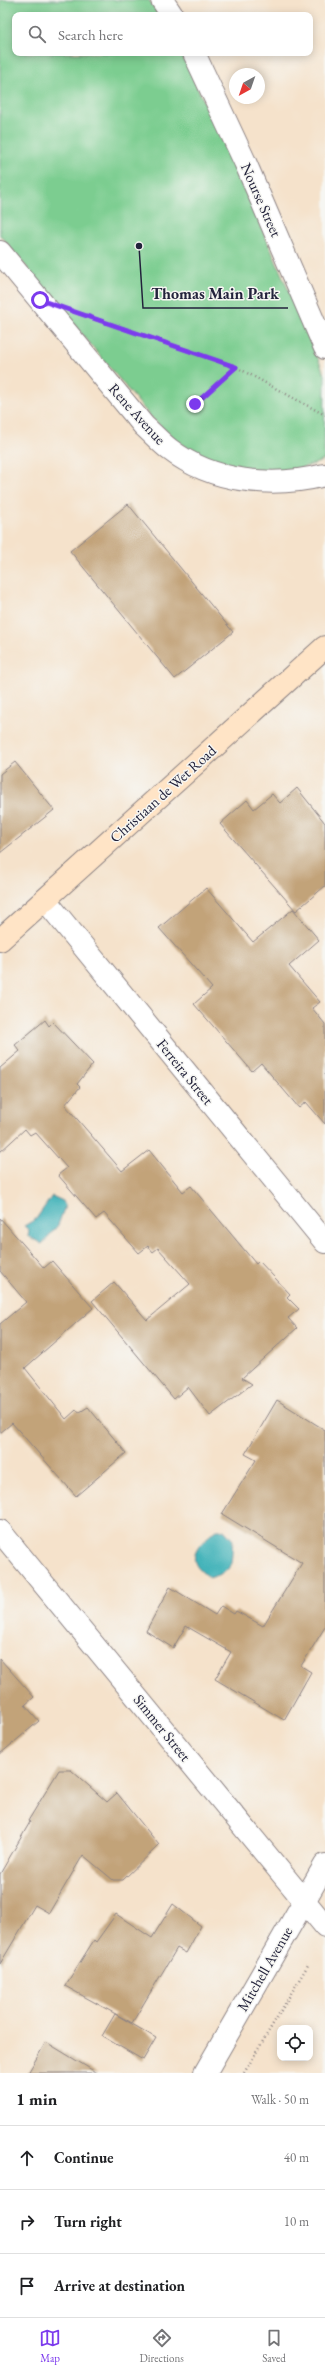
<!DOCTYPE html>
<meta charset="utf-8">
<style>
:root{--surface:#fff;--page:#f2f2f2;--text:#202124;--muted:#757577;--line:#e0e0e0;--accent:#7c3aed}
body{margin:0;font-family:"EB Garamond",serif;background:var(--page);color:var(--text)}
.controls{position:absolute;right:12px;bottom:12px;display:grid;overflow:hidden;border-radius:8px;box-shadow:0 2px 10px #0003}
.controls button{width:36px;height:36px;display:grid;place-items:center;padding:0;border:0;border-bottom:1px solid var(--line);background:var(--surface);color:var(--text);font:20px sans-serif}
.compass{position:absolute;left:229px;top:68px;width:36px;height:36px;border-radius:50%;background:var(--surface);box-shadow:0 2px 10px #0003;rotate:220deg}
.stop{position:absolute;width:12px;height:12px;margin:-9px;border:3px solid #7c3aed;border-radius:50%;background:#fff}
.stop.end{background:#7c3aed;border-color:#fff;box-shadow:0 1px 4px #0008}
.list{margin:0;padding:0;list-style:none}
h2{display:flex;justify-content:space-between;align-items:center;height:52px;margin:0;padding:0 16px;font-size:17px}
h2 small{font-size:13px;font-weight:400;color:var(--muted)}
.list li{display:grid;grid-template-columns:26px 1fr auto;gap:12px;align-items:center;box-sizing:border-box;height:64px;padding:0 16px;border-top:1px solid var(--line)}
.list b{display:block;font-size:15px;white-space:nowrap}
.list em{font-size:13px;font-style:normal;color:var(--muted)}
.icon{flex:none;width:22px;height:22px;fill:none;stroke:currentColor;stroke-width:2;stroke-linecap:round;stroke-linejoin:round}
.map{position:relative;flex:none;width:325px;height:2073px;overflow:hidden}
.search{position:absolute;background:var(--surface);box-shadow:0 2px 10px #0003;left:12px;right:12px;top:12px;height:44px;display:flex;align-items:center;gap:10px;box-sizing:border-box;padding:0 14px;border-radius:8px;color:var(--muted);font-size:15px}
.sheet{height:244px;background:var(--surface)}
nav{display:flex;justify-content:space-around;align-items:center;box-sizing:border-box;height:56px;border-top:1px solid var(--line);background:var(--surface);font-size:11px;color:var(--muted)}
nav a{display:grid;justify-items:center;gap:2px}
nav .on{color:var(--accent)}
.map>svg:first-child{display:block}
.green{fill:#7bcd90;stroke:#4e7866}
.water{fill:#44b4ba;stroke:#336b7a}
.building{fill:#c2a379}
.lines{fill:none;stroke-linecap:round;stroke-linejoin:round}
.street-casing{stroke:#8c8283;stroke-width:24}
.secondary-casing{stroke:#8c8283;stroke-width:24}
.path{stroke:#8c8283;stroke-width:2.5;stroke-dasharray:1 3;stroke-linecap:butt}
.street{stroke:#fff;stroke-width:22}
.secondary{stroke:#ffe4c6;stroke-width:22}
.route{stroke:#7c3aed;stroke-width:5}
.labels{text-anchor:middle;stroke-width:3;stroke-linejoin:round;paint-order:stroke}
.street-label{font-size:15px;fill:#22223b;stroke:#f6f6f2}
.leader{fill:none;stroke:#22223b;stroke-width:1.5}
.callout-dot{fill:#22223b;stroke:#f6f6f2;stroke-width:1.5}
.callout-label{font-size:16px;text-anchor:middle;font-weight:bold;fill:#22223b;stroke:#f6f6f2;stroke-width:3;stroke-linejoin:round;paint-order:stroke}
</style>
<div class="map">
<svg width="325" height="2073" viewBox="0 0 325 2073">
<rect width="100%" height="100%" fill="#f6f6f2"/>
<filter id="ink" filterUnits="userSpaceOnUse"><feTurbulence type="fractalNoise" baseFrequency=".025" numOctaves="2"/><feDisplacementMap in="SourceGraphic" scale="8" xChannelSelector="R" yChannelSelector="G"/><feConvolveMatrix kernelMatrix="1 2 1 2 8 2 1 2 1" color-interpolation-filters="sRGB"/></filter>
<filter id="wash" filterUnits="userSpaceOnUse"><feTurbulence type="fractalNoise" baseFrequency=".012" numOctaves="4" result="noise"/><feDisplacementMap in="SourceGraphic" scale="16" xChannelSelector="R" yChannelSelector="G"/><feGaussianBlur stdDeviation="0.9" result="paint"/><feColorMatrix in="noise" values="0 0 0 0 0 0 0 0 0 0 0 0 0 0 0 0 0 1.4 0 .05"/><feComposite in="paint" operator="in"/></filter>
<g filter="url(#wash)">
<rect width="100%" height="100%" fill="#f5e2cb"/>
<path class="green" d="M0,0h149l10,15h-144v38h166l57,120 87,202 -1,85c-36,17 -86,13 -122,-3 -20,-10 -37,-26 -53,-42l-149,-180z"/>
<g class="water">
<path d="M52,1196l11,5 2,5 -7,19 -16,19 -14,-8 1,-6 -5,-4 12,-7z"/>
<path d="M217,1530h7l9,10c-3,23 4,30 -24,38 -5,-5 -12,-9 -14,-16 -4,-12 14,-27 22,-32z"/>
</g>
<g id="blocks">
<g class="building">
<path d="M128,504l105,128 -58,47 -105,-128z"/>
<path d="M15,762l39,48 -54,43v-79z"/>
<path d="M297,788l28,35v63l-29,25 -76,-87 27,-24 7,9 18,-15 8,9z"/>
<path d="M206,888l47,54 40,-33 26,31 -30,26 31,36 -8,6 13,16v100l-19,-22 -7,6 -38,-45 -9,8 -58,-67 18,-16 -53,-60z"/>
<path d="M45,1020l4,6 4,-4 40,42 -16,20 3,3 -15,18 57,66 27,-21 34,42 8,-6 65,78 3,-3 31,33 -3,3 12,12 -11,9 9,10 -55,50 10,6 -42,32 -22,-29 -14,12 -82,-98 22,-19 33,38 43,-36 -32,-36 -5,4 -5,-6 -9,7 -35,-40 -8,6 -38,-44 9,-7 -32,-36 -5,3 -5,-6 -25,23v-84l20,-17 -5,-6z"/>
<path d="M0,1218l44,50 8,-7 41,47 -68,60 41,51 10,-9 4,2 8,-5 38,46 -50,43 -64,-73 -12,10v-109l26,-22 -26,-31z"/>
<path d="M277,1400l48,30v197l-24,39 10,6 -27,48 -69,-41 16,-27 -45,-26 -13,22 -27,-17 24,-44 45,28 6,-9 13,8 2,-3 27,15 39,-63 -80,-49 34,-54 -11,-6z"/>
<path d="M0,1659l34,38 -9,8 14,16 -39,33z"/>
<path d="M59,1770h12l36,32 10,-9 42,52 -36,35h-10l-30,-25 -34,58 -14,-8 -35,59v-90l30,-52 -2,-1z"/>
<path d="M173,1904l28,22 -15,27 -9,-5 -45,75 -67,-37 29,-46 2,2 20,-28 36,24z"/>
<path d="M115,2014l41,24 -13,22 -41,-24z"/>
<path d="M46,2042l51,31h-69z"/>
</g>
</g>
</g>
<g filter="url(#ink)">
<use href="#blocks" fill-opacity="0" stroke="#8c8283" stroke-width="1"/>
<g class="lines">
<g class="street-casing">
<g id="street">
<path d="M162,0l10,15"/>
<path d="M194,53l51,109 80,186"/>
<path d="M0,252l144,174c8,7 16,16 25,23 44,34 104,39 156,26"/>
<path d="M46,901l279,341"/>
<path d="M0,1531l325,395"/>
<path d="M205,2073l120,-208"/>
</g>
</g>
<g class="secondary-casing">
<path id="secondary" d="M0,940l325,-293"/>
</g>
<g class="path">
<path d="M92,318l144,49"/>
<path d="M195,404l41,-37 89,48"/>
<path d="M244,2073l64,-108"/>
</g>
<use href="#street" class="street"/>
<use href="#secondary" class="secondary"/>
</g>
</g>
<g class="lines" filter="url(#ink)">
<path class="route" d="M40,300l196,67 -41,37"/>
</g>
<g class="labels">
<g class="street-label">
<text transform="translate(261 200) rotate(66)" y="5">Nourse Street</text>
<text transform="translate(137 414) rotate(48)" y="5">Rene Avenue</text>
<text transform="translate(163 794) rotate(-42)" y="5">Christiaan de Wet Road</text>
<text transform="translate(185 1072) rotate(51)" y="5">Ferreira Street</text>
<text transform="translate(162 1728) rotate(51)" y="5">Simmer Street</text>
<text transform="translate(265 1969) rotate(-60)" y="5">Mitchell Avenue</text>
</g>
</g>
<path class="leader" d="M139 246L143 308H288"/>
<circle class="callout-dot" cx="139" cy="246" r="4"/>
<g class="callout-label">
<text x="215" y="299">Thomas Main Park</text>
</g>
</svg>
<div class="controls">
<button><svg class="icon" aria-label="locate" viewBox="0 0 24 24"><circle cx="12" cy="12" r="6"/><path d="M12 2v4M12 18v4M2 12h4M18 12h4"/></svg></button>
</div>
<svg class="compass" viewBox="-18 -18 36 36"><path d="M0-13l5 13h-10z" fill="#e53935"/><path d="M0 13l5-13h-10z" fill="#757577"/></svg>
<div class="stop" style="left:40px;top:300px"></div>
<div class="stop end" style="left:195px;top:404px"></div>
<div class="search"><svg class="icon" aria-label="search" viewBox="0 0 24 24"><circle cx="10" cy="10" r="6"/><path d="M15 15l6 6"/></svg>Search here</div>
</div>
<section class="sheet">
<h2>1 min<small>Walk · 50 m</small></h2>
<ul class="list">
<li><svg class="icon" aria-label="ahead" viewBox="0 0 24 24"><path d="M12 20V5M6 11l6-6 6 6"/></svg><div><b>Continue</b></div><em>40 m</em></li>
<li><svg class="icon" aria-label="right" viewBox="0 0 24 24"><path d="M7 20v-9h11M14 6l5 5-5 5"/></svg><div><b>Turn right</b></div><em>10 m</em></li>
<li><svg class="icon" aria-label="arrive" viewBox="0 0 24 24"><path d="M6 21V4h12l-3 4 3 4H6"/></svg><div><b>Arrive at destination</b></div></li>
</ul>
</section>
<nav>
<a class="on"><svg class="icon" aria-label="map" viewBox="0 0 24 24"><path d="M3 6l6-2 6 2 6-2v14l-6 2-6-2-6 2zM9 4v14M15 6v14"/></svg>Map</a>
<a><svg class="icon" aria-label="directions" viewBox="0 0 24 24"><path d="M12 3l9 9-9 9-9-9zM9 14v-3h6M13 9l2 2-2 2"/></svg>Directions</a>
<a><svg class="icon" aria-label="saved" viewBox="0 0 24 24"><path d="M7 4h10v16l-5-4-5 4z"/></svg>Saved</a>
</nav>
